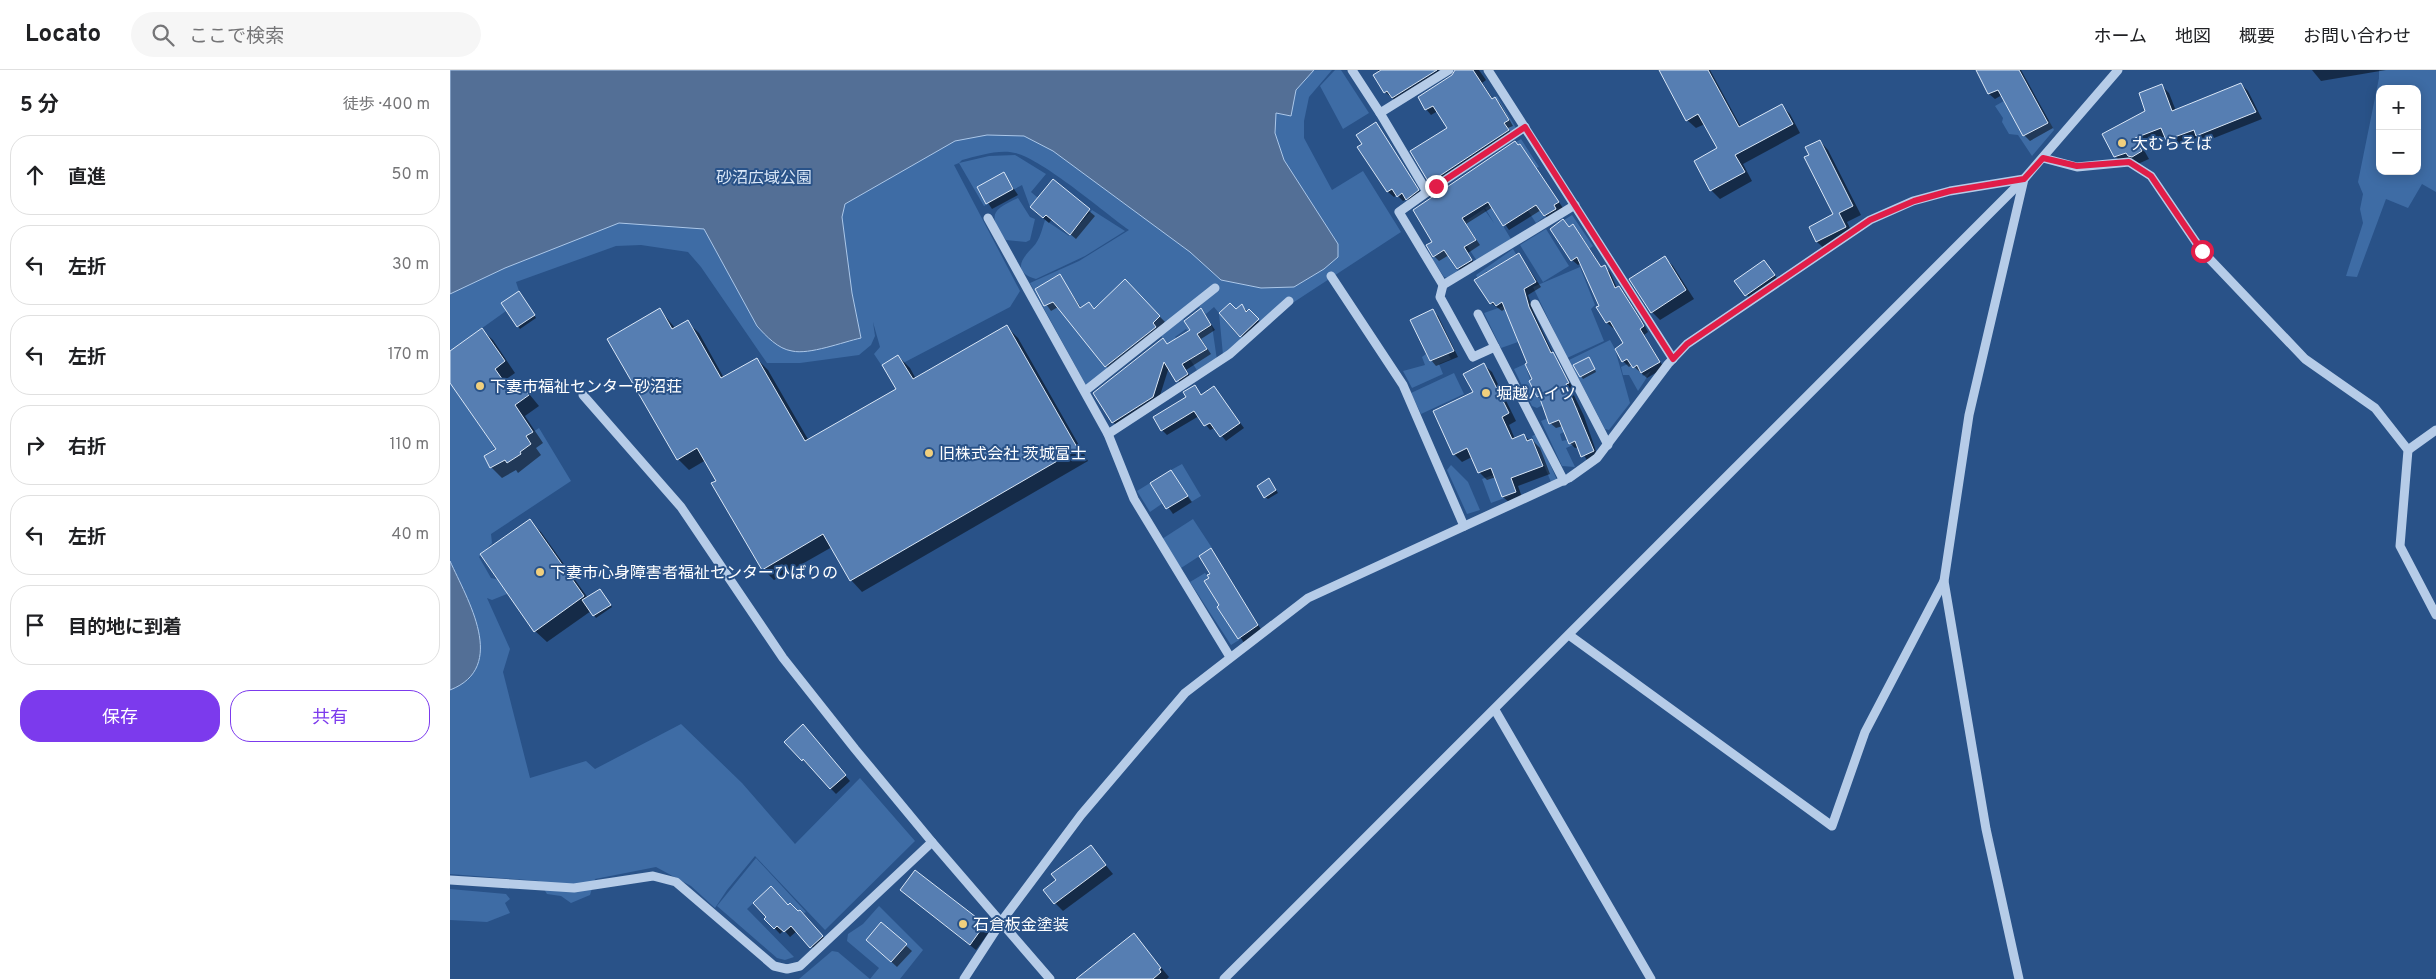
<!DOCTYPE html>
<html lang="ja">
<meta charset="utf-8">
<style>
:root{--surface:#fff;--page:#f6f6f6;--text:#202124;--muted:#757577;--line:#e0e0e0;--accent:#7c3aed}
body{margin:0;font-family:Overpass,"Noto Sans JP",sans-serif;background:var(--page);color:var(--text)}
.controls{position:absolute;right:15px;top:15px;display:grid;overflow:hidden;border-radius:10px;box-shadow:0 2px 12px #0003}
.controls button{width:45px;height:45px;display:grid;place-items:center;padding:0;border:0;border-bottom:1px solid var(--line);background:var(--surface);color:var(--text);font:25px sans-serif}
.stop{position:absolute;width:15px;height:15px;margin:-11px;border:4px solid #e11d48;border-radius:50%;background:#fff}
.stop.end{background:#e11d48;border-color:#fff;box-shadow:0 1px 5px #0008}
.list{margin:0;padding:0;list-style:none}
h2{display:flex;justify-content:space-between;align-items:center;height:65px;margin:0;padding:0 20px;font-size:21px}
h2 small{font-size:16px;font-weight:400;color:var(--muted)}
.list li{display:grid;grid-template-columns:32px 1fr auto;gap:15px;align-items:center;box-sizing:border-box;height:80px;margin:0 10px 10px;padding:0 10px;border:1px solid var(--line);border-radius:20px}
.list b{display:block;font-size:19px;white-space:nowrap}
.list em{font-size:16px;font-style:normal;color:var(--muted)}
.actions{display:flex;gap:10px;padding:15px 20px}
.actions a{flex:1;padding:11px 0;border:1px solid var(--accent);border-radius:20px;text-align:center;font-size:18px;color:var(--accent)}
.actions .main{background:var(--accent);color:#fff}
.icon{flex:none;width:28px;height:28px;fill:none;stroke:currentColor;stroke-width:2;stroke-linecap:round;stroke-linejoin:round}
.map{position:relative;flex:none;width:1986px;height:909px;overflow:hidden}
header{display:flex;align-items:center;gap:30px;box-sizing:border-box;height:70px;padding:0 25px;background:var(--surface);border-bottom:1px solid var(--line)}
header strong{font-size:24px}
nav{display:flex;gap:28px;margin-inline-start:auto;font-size:18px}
.search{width:350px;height:45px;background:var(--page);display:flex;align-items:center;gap:12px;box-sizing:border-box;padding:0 18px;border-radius:28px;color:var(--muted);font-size:19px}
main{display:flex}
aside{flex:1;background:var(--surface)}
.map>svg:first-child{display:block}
.green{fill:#3e6ca5;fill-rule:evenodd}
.water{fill:#536f96;stroke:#abc7e9}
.shadow{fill:#0007}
.building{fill:#567eb2;stroke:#dae7f7}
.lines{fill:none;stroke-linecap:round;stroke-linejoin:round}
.minor{stroke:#b6cce8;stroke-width:9}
.route{stroke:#e11d48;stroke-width:6}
.poi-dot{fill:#f0cf7d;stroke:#295288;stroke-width:2}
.labels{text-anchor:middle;stroke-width:4;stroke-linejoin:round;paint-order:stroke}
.poi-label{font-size:16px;fill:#fff;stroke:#295288;text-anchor:start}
.park-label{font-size:16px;fill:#dae7f7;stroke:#295288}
</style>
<header>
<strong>Locato</strong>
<div class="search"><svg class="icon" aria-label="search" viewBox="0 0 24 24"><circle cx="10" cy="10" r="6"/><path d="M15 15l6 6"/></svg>ここで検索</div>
<nav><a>ホーム</a><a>地図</a><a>概要</a><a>お問い合わせ</a></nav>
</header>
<main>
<aside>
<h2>5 分<small>徒歩 · 400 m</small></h2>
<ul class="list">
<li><svg class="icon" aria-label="ahead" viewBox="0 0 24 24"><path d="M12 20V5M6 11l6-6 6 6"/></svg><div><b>直進</b></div><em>50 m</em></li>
<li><svg class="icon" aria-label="left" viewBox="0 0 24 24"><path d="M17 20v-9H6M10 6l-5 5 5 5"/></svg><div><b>左折</b></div><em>30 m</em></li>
<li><svg class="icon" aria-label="left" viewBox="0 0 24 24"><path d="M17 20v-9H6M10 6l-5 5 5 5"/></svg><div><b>左折</b></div><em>170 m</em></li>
<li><svg class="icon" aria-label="right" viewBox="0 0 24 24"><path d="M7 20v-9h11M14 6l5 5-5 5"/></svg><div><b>右折</b></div><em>110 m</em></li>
<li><svg class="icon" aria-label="left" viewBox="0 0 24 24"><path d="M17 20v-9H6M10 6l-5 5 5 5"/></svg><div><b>左折</b></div><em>40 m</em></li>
<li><svg class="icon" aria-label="arrive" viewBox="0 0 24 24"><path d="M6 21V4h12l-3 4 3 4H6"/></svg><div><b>目的地に到着</b></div></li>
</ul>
<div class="actions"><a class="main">保存</a><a>共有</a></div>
</aside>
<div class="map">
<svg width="1986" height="909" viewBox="0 0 1986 909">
<rect width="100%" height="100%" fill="#295288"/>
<g class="green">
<path d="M0,0h882l-23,27 -5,24v17l28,52 31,-19 38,61 -139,91 -12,-14 -4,3 -10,-3 -6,-6 -11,10 19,23 4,-3 4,4 -23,18 -4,-42 -5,-6 -8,7 -7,-7 16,-15 -128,95 -57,-104 49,-22 50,-31c-25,-18 -87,-71 -114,-77 -16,-4 -37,3 -53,7l-3,3 30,-7 26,-1 31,19 -15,18 7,6 -8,9 -8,-22 -38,21 -25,-43 -5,2 66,126 -10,16 -124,65 -12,-18 6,-7 -7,-25 2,14 -4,9 -12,10 -59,8h-33l-66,-96 -13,-15 -47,-7 -25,1 -100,36 3,9 -13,20 -56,40z"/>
<path d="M885,0h6l28,43 -26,16 -23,-43z"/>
<path d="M1929,0h57v122l-14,-8 -14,24 -22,-9 -29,78 -11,-1 17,-53 -3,-14 3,-15 -5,-12 21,-104zM1930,19h37v82h-37z"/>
<path d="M1047,26l19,32 -27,15 -19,-32 38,18 -4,-6 5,-3 -14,-23z"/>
<path d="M1554,31l19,35 26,-15 5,9 -22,26 -14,-21 -9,-1 -7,-12 1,-4 -8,-12z"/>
<path d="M1071,69l18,28 -3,1 -16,-24 -18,12 -4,-2z"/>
<path d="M1074,115l20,32 -8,6 -21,-32z"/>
<path d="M568,128l12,19 5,2 -5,21 -4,2 -20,-2c-19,-25 -14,-30 12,-42z"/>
<path d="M1041,134l1,4 19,31 -34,22 -22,-33 29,-19 10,14 -9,-15z"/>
<path d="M642,140l33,21 -40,25 -49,23c-24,-7 -15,-20 -3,-32 7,-7 9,-18 12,-27l24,16z"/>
<path d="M1122,145l21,31 -4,3 -16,-25 -4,3 -5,-7z"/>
<path d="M1096,159l23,37 -26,16 -23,-37z"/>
<path d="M1063,179l3,5 -27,20 -2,-3 -5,4 1,3 -4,3 -3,-6z"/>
<path d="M994,180l14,22 -10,6 -4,-1 -12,-19z"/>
<path d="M1130,197l15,38 -4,4 13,32 -37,17 -34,-71z"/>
<path d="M1054,236l14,36 -17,6 -17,-35z"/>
<path d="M732,247l7,10 5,-4 6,10 12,-7 5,34 -19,12 -8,-13 17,-10 -3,-5 -3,1 -15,-16 -11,8 6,8 -9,7 -13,-19z"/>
<path d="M1160,270l5,9 15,54 -21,27 -4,-1 -36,-69z"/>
<path d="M976,284l4,7 18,-7 3,5 -12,5 4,10 -31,14 -9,-17 22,-6 -3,-8z"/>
<path d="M1180,293l7,2 6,11 8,-5 -13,20 -9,-16h-6l-2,-8z"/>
<path d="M1075,294l11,33 5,-1 4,8 -8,4 -5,-2 -18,-37z"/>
<path d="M1004,303l10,21 -43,20 -10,-21z"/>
<path d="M0,313l45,65 -11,8 6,12 12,-12 5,7 14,-9 -1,-2 11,-8 -4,-8 12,-8 32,53 -80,53 1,9 -13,14 12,21 17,4 -1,12 -15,6 -5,-2 23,51 -7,23 27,106 56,-17 9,8 86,-45 61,59 53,61 65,-66 55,63 -90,89 -70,-74 -28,34 -12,18 -24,-22 -35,-19 -61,12 -5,16 -19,8 -10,-7 -14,-2 -8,-13 -89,-7z"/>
<path d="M1127,336l2,4 -20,8 5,14 -4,2 2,7 5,-1 2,4 20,-8 1,2 -24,10 9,19 -13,-1 -21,-45z"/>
<path d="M1087,364l20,46 -6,2 -19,-46z"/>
<path d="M732,394l19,32 -10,6 -20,-32z"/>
<path d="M1001,395l17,17 12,28 -13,4 -20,-44z"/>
<path d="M1057,400l6,12 -6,3 -6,-11 9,22 -19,7 -9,-24z"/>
<path d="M700,413l13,20 -13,9 -13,-21z"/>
<path d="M743,449l19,29 -31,20 -19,-29z"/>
<path d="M755,503l4,5 -5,3 15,24 -2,2 22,33 -8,5 -41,-63z"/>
<path d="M306,788l50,54 -2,1 -4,-4 -2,2 -7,-8 -3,2 -17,-19 -24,23 47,48 -9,3 -8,-2 -60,-52z"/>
<path d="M0,819l56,5 4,5 -5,4 5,10 -23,9 -37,-2z"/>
<path d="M429,836l44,44 -23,29h-30l9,-11 -32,-27 1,-7 15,-10z"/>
<path d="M382,881l6,1 32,27h-71z"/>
</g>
<g class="water">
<path d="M0,0h864l-18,20 -5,26 -15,-3 -1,20 9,27 54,84v13l-14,12 -30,18 -33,1 -40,-8 -31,-28 -137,-101 -29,-15 -37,-1 -32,6 -110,63 -3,13 10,76 9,45c-18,4 -52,17 -69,13 -14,-2 -26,-15 -35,-25l-53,-97 -85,-6 -114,45 -55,26z"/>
<path d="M0,491c17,38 59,106 0,129z"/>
</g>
<g class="shadow">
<path d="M928,0h61l3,6 -44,27 -13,-11z"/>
<path d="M1015,0h14l7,10 -4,3 11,16 2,-1 5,5 13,23 -5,2 5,8 -78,52 -23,-36 37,-24 -11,-17 -7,4 -5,-6z"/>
<path d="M1210,0h50l31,57 40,-22 9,9 10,19 -57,31 9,17 -32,18 -9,-9 7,-41 -13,-25 -9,4 -9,-8z"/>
<path d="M1527,0h44l32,58 -23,13 -6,-6 -22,-40 -7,4 -6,-5z"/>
<path d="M1862,0h74l-65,11z"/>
<path d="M1791,14l7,7 14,28 -58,23 -5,-5 -25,9 -8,-10 -25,9 8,14 -9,4h-18l-7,-7 47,-70 7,7 7,18z"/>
<path d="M926,54l47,72 -11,8 -5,-5 -4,2 -6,-6 -3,2 -6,-5 -29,-44 4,-3z"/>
<path d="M1370,71l8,9 33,65 -14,7 7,14 -28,14 -9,-8 -7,-15 25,-12 -24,-60z"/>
<path d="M1070,75l43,63 -13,13 -9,-11 -32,20 -16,-23 -27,17 14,21 -12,8 8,13 -13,8 -14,-19 -10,6 -5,-5v-14z"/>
<path d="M554,104l14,21 -26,14 -14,-21z"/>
<path d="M603,111l42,35 -19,23 -24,-20 -3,4 -12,-10z"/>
<path d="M1113,151l7,7 3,-2 5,5 24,37 2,-1 6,5 7,16 7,5 21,33 3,6 -4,3 20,33 -17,10 -15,-13 -3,2 -6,-6 -7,-12 9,-5 -10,-17 -2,1 -6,-5 -9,-15 3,-2 -20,-43 -3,2 -6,-5z"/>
<path d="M1069,184l22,33 -13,8 6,18 19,41 20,34 -2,1 13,27 14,41 -10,5 -9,-15 -4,1 -5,-5 -7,-17 -7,2 -6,-5 -7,-21 -5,-5 -7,-16 3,-1 -5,-16 -23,-56 -4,3 -11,-8z"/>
<path d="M1215,188l8,8 21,33 -34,21 -8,-8z"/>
<path d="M1319,197l10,14 -27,20 -16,-19z"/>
<path d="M610,206l22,33 7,-6 6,7 30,-29 40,41 -54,50 -53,-65 -7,4 -15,-21z"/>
<path d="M71,225l15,23 -16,11 -2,-3z"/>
<path d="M792,236l22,20 -18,15 -5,-5 -5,-25z"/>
<path d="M751,239l14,21 -14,9 10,15 -25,16 6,9 -10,7 -13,-19 -11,35 -40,25 -5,-5 49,-83 5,5 25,-14z"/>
<path d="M210,240l16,19 11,-7 12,11 25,45 33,-19 11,11 41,71 89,-51v-34l12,12 6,11 91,-52 11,11 70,123 -226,131 -11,-12 -19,-33 -58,33 -11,-11 -57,-109 -17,10 -11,-11z"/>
<path d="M983,241l5,5 20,41 -22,9 -5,-6z"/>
<path d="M32,260l11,10 22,33 -10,7 7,10 9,-6 18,22 -14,10 18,27 -7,5 5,7 -23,18 -2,-3 -14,8 -11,-11 7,-18 -48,-68v-29z"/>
<path d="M1141,291l5,11 -13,7 -2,-3z"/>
<path d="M1034,295l8,7 24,49 -7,4 6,14 9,-4 6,6 2,-1 8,8 10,26 -32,12 5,14 -12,4 -8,-7 -7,-20 -9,3 -8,-8 -7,-15 -10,5 -8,-8z"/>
<path d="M745,316l7,10 12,-8 30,40 -18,13 -11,-13 -5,2 -11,-14 -32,19 -5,-5z"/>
<path d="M721,402l21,30 -19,12 -21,-30z"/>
<path d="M821,412l7,11 -10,6 -3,-2z"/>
<path d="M79,451l12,11 47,66 12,-8 12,17 -16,11 -5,-7 -44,31 -12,-11z"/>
<path d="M761,480l51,81 -18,12 -23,-37 -10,-32z"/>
<path d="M358,662l42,49 -14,13 -50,-52z"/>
<path d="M640,776l23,28 -50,37 -8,-8 3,-23z"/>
<path d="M465,802l75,59 -14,19 -75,-60z"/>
<path d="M339,836l16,11 23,25 -11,10 -20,-21 -7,6 -6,-7 -4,4 -14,-15z"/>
<path d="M432,854l30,27 -15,16 -24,-22z"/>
<path d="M684,865l35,42 -2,2h-89z"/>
</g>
<g class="building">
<path d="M931,0h56l-45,28 -5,-7 -3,2 -11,-18z"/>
<path d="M1005,0h18l19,29 3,-2 14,23 -5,3 5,7 -80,53 -19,-32 37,-23 -14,-22 -8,4 -7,-13 34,-22z"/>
<path d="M1209,0h49l31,57 43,-23 11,20 -58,31 10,17 -35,19 -16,-30 23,-13 -19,-34 -12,7z"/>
<path d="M1526,0h43l29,53 -25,13 -25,-46 -10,4z"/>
<path d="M1791,13l15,29 -60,24 -2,-6 -28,10 -5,-12 -26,10 7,13 -10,6 -4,-1 -2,-3 -12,4 -12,-23 43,-23 -6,-18 23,-9 10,27z"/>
<path d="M926,52l43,68 -13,10 -4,-7 -5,4 -5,-8 -5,3 -30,-45 5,-3 -6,-9z"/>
<path d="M1370,70l33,66 -14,7 7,14 -30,15 -7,-15 24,-13 -29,-57 5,-2 -4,-8z"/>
<path d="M1065,71l3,4 2,-1 39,58 -5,3 2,4 -12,7 -8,-11 -33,21 -15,-24 -26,16 14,22 -12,7 8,13 -15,9 -13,-19 -11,7 -7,-12 6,-3 -19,-32z"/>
<path d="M554,102l9,17 -27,15 -9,-17z"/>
<path d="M603,109l37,30 -20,26 -24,-20 -3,3 -13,-11z"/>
<path d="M1113,149l6,8 4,-3 28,43 4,-2 10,23 4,-2 21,33 4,7 -4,3 20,33 -19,11 -4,-8 -4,3 -6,-9 -5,3 -7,-13 8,-6 -13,-22 -4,2 -10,-16 3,-1 -22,-49 -6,4 -21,-32z"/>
<path d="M1069,183l17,29 -12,7 5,18 22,46 2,-1 16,31 -3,1 28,67 -13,6 -6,-16 -6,3 -10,-24 -10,4 -10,-28 -2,1 -8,-16 3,-2 -7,-15 2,-1 -25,-61 -6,4 -3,-4 -3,2 -16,-24z"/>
<path d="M1215,186l21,34 -35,23 -22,-34z"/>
<path d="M1314,190l11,15 -30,21 -11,-15z"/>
<path d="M610,204l20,34 9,-6 5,7 31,-30 35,37 -7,7 3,4 -51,40 -52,-65 -9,4 -9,-17z"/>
<path d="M69,221l16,24 -18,12 -16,-24z"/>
<path d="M780,233l6,6 6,-5 4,8 3,-3 10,10 -19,18 -21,-24z"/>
<path d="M210,238l12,21 16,-9 33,58 36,-20 48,83 91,-52 -14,-24 16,-10 15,24 94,-54 71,124 -228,132 -27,-47 -61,36 -51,-87 5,-2 -19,-33 -20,12 -70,-121z"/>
<path d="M751,238l10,17 -14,9 10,15 -25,15 6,10 -12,8 -12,-20 -11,35 -41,26 -19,-30 70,-55 4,6 23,-14 -6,-9z"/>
<path d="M983,239l21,42 -24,10 -20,-41z"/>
<path d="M32,258l23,33 -10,8 15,21 11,-8 8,13 -14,10 18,27 -7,4 5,8 -11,8 1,2 -14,9 -2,-3 -15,8 -6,-12 12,-7 -46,-66v-32z"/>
<path d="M1139,287l6,12 -15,8 -7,-12z"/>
<path d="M1034,293l25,50 -7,4 10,22 12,-5 3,7 5,-2 11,27 -32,12 5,14 -14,5 -11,-29 -13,5 -11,-25 -14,7 -20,-44 40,-19 -10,-18z"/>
<path d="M745,315l6,10 13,-9 26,37 -20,14 -10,-14 -6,3 -10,-15 -33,20 -8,-14 33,-20 -3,-5z"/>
<path d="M721,400l17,26 -22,13 -16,-26z"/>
<path d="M819,408l7,12 -12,8 -7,-12z"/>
<path d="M80,449l54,77 -50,36 -54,-78z"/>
<path d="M761,478l47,77 -20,14 -21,-32 2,-2 -15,-24 5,-3 -2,-3 3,-1 -11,-18z"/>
<path d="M150,519l11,16 -18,11 -11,-16z"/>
<path d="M353,654l43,51 -16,14 -27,-30 -1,2 -18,-19z"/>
<path d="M641,775l15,20 -52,39 -11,-14 13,-10 -5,-6z"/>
<path d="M465,800l70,54 -15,21 -70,-55z"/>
<path d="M321,816l17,19 2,-2 8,8 2,-1 23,26 -13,12 -19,-22 -7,6 -7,-6 -3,3 -10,-10 2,-2 -13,-14z"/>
<path d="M431,852l26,22 -16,18 -25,-22z"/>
<path d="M684,863l27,35 -2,1 2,3 -8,7h-77z"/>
</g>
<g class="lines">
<g class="minor">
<path d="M902,0l28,43 69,-43"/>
<path d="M1038,0l185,289"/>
<path d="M930,43l47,79 98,-65"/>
<path d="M1593,88l34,9 52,-5 22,14 51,75 103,108 70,49 33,42 -8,96 36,69"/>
<path d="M977,122l-28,20 44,73 -3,12 33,60 22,-10"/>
<path d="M538,148l120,216 26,65 96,158"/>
<path d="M881,206l72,109 61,141"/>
<path d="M993,215l132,-80"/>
<path d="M1085,234l73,141"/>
<path d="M1028,244l86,167"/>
<path d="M635,321l130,-103"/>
<path d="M133,325l98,112 102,151 72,91 77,93 118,137"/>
<path d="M658,364l122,-80 59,-53"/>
<path d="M1958,380l28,-20"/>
<path d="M1119,565l263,191 33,-94 79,-151"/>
<path d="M1045,640l156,269"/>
<path d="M0,810l124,8 79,-12 23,6 98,84 13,3 13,-3 132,-124"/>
<path d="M514,909l37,-57 80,-107 104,-122 123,-95 261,-120 28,-20 71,-94 19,-20 183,-124 43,-19 37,-10 74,-12 -55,236 -25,166 42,248 33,150"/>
<path d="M774,909l800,-800 94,-109"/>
</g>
</g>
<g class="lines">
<path class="route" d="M986,116l89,-59 148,232 14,-15 183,-124 44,-19 36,-10 74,-12 19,-21 34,8 52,-4 22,14 51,75"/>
</g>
<g class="poi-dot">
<circle cx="1672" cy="73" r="5"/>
<circle cx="30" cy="316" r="5"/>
<circle cx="1036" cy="323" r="5"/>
<circle cx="479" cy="383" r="5"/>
<circle cx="90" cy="502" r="5"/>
<circle cx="513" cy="854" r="5"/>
</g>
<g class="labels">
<g class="poi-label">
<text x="1682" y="79">大むらそば</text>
<text x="40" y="322">下妻市福祉センター砂沼荘</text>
<text x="1046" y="329">堀越ハイツ</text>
<text x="489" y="389">旧株式会社 茨城富士</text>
<text x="100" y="508">下妻市心身障害者福祉センターひばりの</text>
<text x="523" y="860">石倉板金塗装</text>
</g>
<g class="park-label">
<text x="314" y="113">砂沼広域公園</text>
</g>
</g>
</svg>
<div class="controls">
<button>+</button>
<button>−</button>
</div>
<div class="stop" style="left:1752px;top:181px"></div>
<div class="stop end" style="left:986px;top:116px"></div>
</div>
</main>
